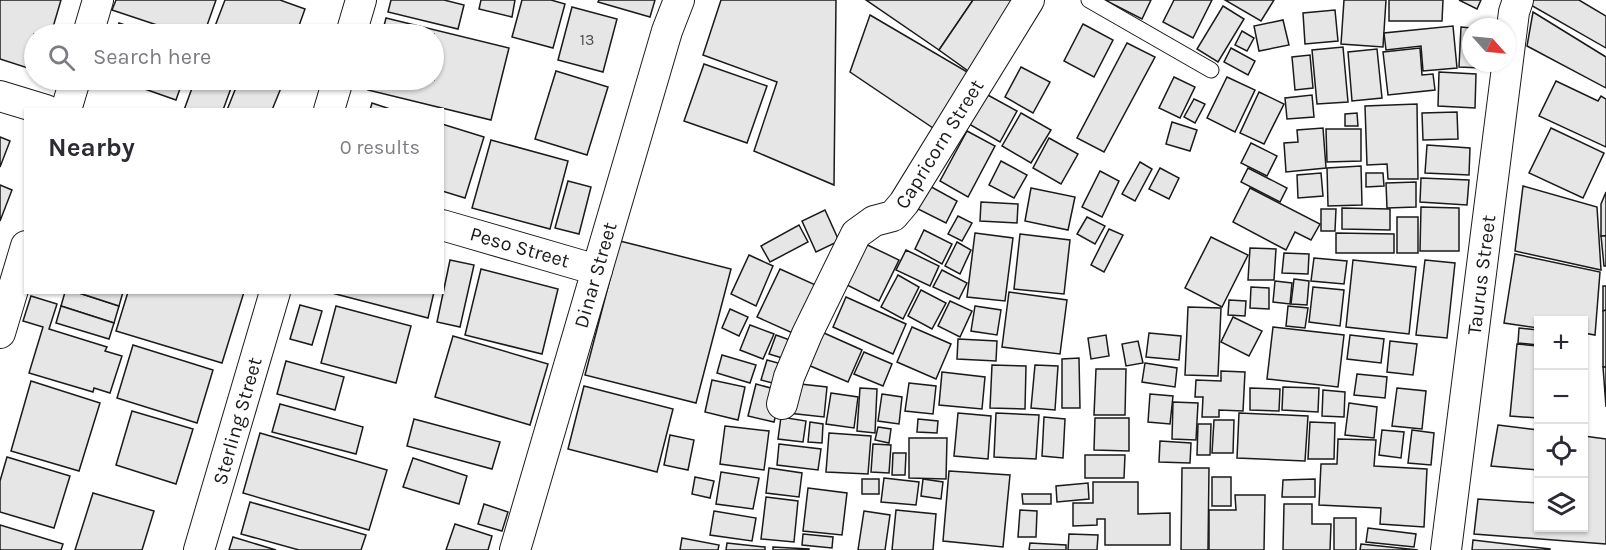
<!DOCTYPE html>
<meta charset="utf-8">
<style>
:root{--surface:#fff;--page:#f2f2f3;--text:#2b2b33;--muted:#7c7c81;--line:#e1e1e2}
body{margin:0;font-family:Karla,sans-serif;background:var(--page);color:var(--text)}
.controls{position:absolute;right:18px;bottom:18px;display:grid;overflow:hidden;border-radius:0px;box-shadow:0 2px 4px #0004}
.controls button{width:54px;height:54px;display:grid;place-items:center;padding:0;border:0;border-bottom:2px solid var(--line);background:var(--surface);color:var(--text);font:30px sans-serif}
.compass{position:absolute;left:1462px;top:18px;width:54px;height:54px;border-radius:50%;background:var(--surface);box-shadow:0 2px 4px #0004;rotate:117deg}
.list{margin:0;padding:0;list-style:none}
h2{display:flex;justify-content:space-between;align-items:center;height:78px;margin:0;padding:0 24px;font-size:26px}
h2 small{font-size:20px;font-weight:400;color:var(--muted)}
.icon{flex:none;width:33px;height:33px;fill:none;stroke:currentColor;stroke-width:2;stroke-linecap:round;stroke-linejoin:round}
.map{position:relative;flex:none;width:1606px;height:550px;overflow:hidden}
.search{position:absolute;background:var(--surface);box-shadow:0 2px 4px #0004;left:24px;top:24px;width:420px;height:66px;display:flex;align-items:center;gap:15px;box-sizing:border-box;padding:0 21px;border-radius:33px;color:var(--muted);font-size:22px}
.panel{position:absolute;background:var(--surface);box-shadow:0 2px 4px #0004;left:24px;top:108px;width:420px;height:186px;border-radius:0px}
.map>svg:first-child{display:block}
.building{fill:#e6e6e6;stroke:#1a1a1a;stroke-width:1.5}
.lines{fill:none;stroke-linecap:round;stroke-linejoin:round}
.service-casing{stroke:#1a1a1a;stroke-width:17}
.minor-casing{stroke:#1a1a1a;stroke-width:32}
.service{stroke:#fff;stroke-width:15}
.minor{stroke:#fff;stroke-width:30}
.labels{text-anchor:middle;stroke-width:4.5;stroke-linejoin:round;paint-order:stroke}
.number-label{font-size:16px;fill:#4d4d4d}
.street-label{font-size:20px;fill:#1a1a1a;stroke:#fff}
</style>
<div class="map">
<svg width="1606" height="550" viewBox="0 0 1606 550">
<rect width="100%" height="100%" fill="#fff"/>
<g class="building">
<path d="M0,0h61l-10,34h-17v36l-34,-11z"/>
<path d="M116,0h100l-12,34h-20l-72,-24z"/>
<path d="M225,0h55l25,9 -9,25h-84z"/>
<path d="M391,0h53l20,5 -6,24 -70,-17z"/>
<path d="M481,0h34l-3,17 -33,-8z"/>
<path d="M522,0h29l14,4 -12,44 -41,-11z"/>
<path d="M599,0h56l-5,17 -52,-15z"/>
<path d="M721,0h115l-2,185 -80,-34 23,-69 -74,-27z"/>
<path d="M866,0h107l-34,50z"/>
<path d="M973,0h42l-44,73 -32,-23z"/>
<path d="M1105,0h46l-9,19z"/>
<path d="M1174,0h38l-19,38 -30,-16z"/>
<path d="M1225,0h49l-13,21z"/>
<path d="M1344,0h42l-3,47 -42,-3z"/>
<path d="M1389,0h54l-1,21h-53z"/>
<path d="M1459,0h22l-4,9z"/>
<path d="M1532,0h47l27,16v32l-77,-44z"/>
<path d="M1223,6l21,13 -26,43 -21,-13z"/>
<path d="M572,7l45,12 -14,53 -45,-12z"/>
<path d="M1335,10l3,31 -33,3 -2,-31z"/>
<path d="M1533,12l73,45v31l-79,-42z"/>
<path d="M870,15l99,58 -33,57 -86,-58z"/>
<path d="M386,18l123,30 -18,72 -123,-30 3,-10h63v-46h-52z"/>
<path d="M1283,20l6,25 -30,6 -5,-25z"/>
<path d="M119,23l32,11h-36z"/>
<path d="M1083,24l30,16 -19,37 -30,-16z"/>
<path d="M1453,26l4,42 -34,3 -2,-25 -35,4 -2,-17z"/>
<path d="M1461,27l10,1v35h12l-1,5 -23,-1z"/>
<path d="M1242,31l12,7 -7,13 -12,-6z"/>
<path d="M1127,43l28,14 -51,95 -27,-14z"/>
<path d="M1343,47l5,55 -31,2 -5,-54z"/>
<path d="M1231,48l24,13 -7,14 -24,-13z"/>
<path d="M1420,48l2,27 11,-1 2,16 -47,5 -5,-43z"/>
<path d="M1377,49l5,49 -30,3 -4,-49z"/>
<path d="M1310,55l3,33 -18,2 -3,-33z"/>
<path d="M704,64l63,22 -20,57 -63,-22z"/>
<path d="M1021,67l29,15 -17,31 -28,-16z"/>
<path d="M556,71l52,16 -21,68 -52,-16z"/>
<path d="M1439,72l37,2 -1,34 -37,-2z"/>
<path d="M1174,77l21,10 -15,31 -21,-10z"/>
<path d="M1227,77l28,13 -20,42 -28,-14z"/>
<path d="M119,80h64l-7,20z"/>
<path d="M195,80h39l-11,30h-39z"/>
<path d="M239,80h35l9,3 -11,27h-45z"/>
<path d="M1556,81l42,20 3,-5 5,3v48l-67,-31z"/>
<path d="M1259,92l25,12 -20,40 -24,-11z"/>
<path d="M986,94l31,17 -17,31 -31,-18z"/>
<path d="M1312,95l2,22 -27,2 -2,-21z"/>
<path d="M1194,99l11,5 -10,19 -11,-6z"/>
<path d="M372,103l21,7h-23z"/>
<path d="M1417,104l1,75h-30l-1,-15 -20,1 -2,-59z"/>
<path d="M1457,112l1,27 -35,1 -1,-27z"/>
<path d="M1021,113l30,17 -20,33 -29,-17z"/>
<path d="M1357,113l1,13h-13v-12z"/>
<path d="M1172,122l25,8 -7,21 -24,-7z"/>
<path d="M442,124l42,13 -19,61 -23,-7z"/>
<path d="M1323,128l3,40 -40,4 -2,-29 14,-1 -1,-12z"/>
<path d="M1551,128l53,25 -21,45 -54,-25z"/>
<path d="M1326,129h35v32l-34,1z"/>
<path d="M967,131l28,15 -27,51 -28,-16z"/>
<path d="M0,137l10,4 -10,26z"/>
<path d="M1049,138l29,16 -17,30 -28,-16z"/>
<path d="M491,140l77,21 -18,68 -78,-21z"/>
<path d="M1251,143l26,13 -10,20 -26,-13z"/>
<path d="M1427,145l43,3 -1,27 -44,-2z"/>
<path d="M1001,161l26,14 -13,23 -25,-13z"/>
<path d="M1140,162l12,7 -17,32 -13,-7z"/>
<path d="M1361,166l1,39 -34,1 -1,-38z"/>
<path d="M1160,168l19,10 -10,21 -20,-10z"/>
<path d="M1248,168l39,20 -7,14 -39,-20z"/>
<path d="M1100,171l19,10 -17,36 -20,-10z"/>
<path d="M1321,173l2,23 -25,2 -1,-23z"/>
<path d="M1366,173h17l1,13 -18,1z"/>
<path d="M1421,178l48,2 -2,25 -47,-3z"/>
<path d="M568,181l23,6 -12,47 -24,-6z"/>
<path d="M1416,182v25l-29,1 -1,-25z"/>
<path d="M926,184l31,17 -11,22 -32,-16z"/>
<path d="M0,185l12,5 -12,31z"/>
<path d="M1523,186l74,21 4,63 -86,-19z"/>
<path d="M1031,188l44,9 -7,33 -43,-9z"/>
<path d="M1250,188l70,36 -9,16 -16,-8 -9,18 -53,-28z"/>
<path d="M1606,192v44h-5v-32z"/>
<path d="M981,202l37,2 -1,19 -37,-2z"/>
<path d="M1421,207l38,1v43h-39z"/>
<path d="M1342,208l48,1v21l-48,-1z"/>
<path d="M1321,209h15l-1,22h-14z"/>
<path d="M825,210l14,31 -23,11 -14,-31z"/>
<path d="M958,216l14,7 -10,18 -14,-7z"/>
<path d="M1087,217l18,9 -10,18 -18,-10z"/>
<rect x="1397" y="217" width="21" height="36"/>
<path d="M799,225l9,17 -38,20 -9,-16z"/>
<path d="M1109,229l14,6 -19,37 -13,-7z"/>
<path d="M924,230l28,14 -10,20 -27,-15z"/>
<path d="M975,233l38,5 -8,63 -38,-4z"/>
<path d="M1336,233l58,1v19h-58z"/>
<path d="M1020,234l50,6 -6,54 -50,-5z"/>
<path d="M1601,236h5v30h-2z"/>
<path d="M1211,237l37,18 -26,52 -37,-19z"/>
<path d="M855,239l44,21 -20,41 -44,-22z"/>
<path d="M620,241l111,28 -35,134 -111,-28z"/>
<path d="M957,242l14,8 -11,24 -15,-8z"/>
<path d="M1250,248l26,1 -2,31h-26z"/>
<path d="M906,250l33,16 -9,20 -34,-16z"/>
<path d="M1284,253l25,1 -1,20 -26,-1z"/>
<path d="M1515,254l85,18 -5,63 -11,-2v-13h-46v8l-34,-5z"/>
<path d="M749,255l24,11 -17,40 -25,-12z"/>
<path d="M1314,258l33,3 -3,23 -33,-3z"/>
<path d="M450,260l24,5 -14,62 -23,-5z"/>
<path d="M1353,260l63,7 -7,67 -63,-7z"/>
<path d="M1425,260l30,3 -8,75 -31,-3z"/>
<path d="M481,269l77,20 -16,65 -77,-19z"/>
<path d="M780,269l40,18 -23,48 -40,-18z"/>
<path d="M942,270l25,13 -8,16 -26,-12z"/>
<path d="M898,275l21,12 -16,32 -22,-12z"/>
<path d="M1294,279l15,2 -2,24 -16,-1z"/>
<path d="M1275,281l17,2 -2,21 -17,-2z"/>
<path d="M1603,286h3v24l-3,1z"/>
<path d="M1251,287l18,1v21l-19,-1z"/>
<path d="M1313,287l31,3 -4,36 -31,-4z"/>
<path d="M921,290l25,13 -14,26 -24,-13z"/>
<path d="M65,292h11l43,14 -5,17 -53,-17z"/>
<path d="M76,292h47l-4,14z"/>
<path d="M128,292h116l-22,71 -106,-32z"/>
<path d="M328,292h106l-6,26z"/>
<path d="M1009,292l58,8 -7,54 -58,-7z"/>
<path d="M31,296l26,8 -8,25 58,18 -2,4 17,5 -12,37 -16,-5 -1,4 -64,-19 14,-46 -20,-6z"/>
<path d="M846,297l60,27 -13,30 -60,-27z"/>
<path d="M1229,300l17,1 -1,15 -17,-1z"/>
<path d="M950,301l22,10 -12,26 -22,-11z"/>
<path d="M300,305l22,6 -10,34 -22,-6z"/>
<path d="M61,306l53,17 -5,16 -53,-16z"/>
<path d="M336,306l75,20 -15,57 -75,-20z"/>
<path d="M975,306l26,4 -4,25 -26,-4z"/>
<path d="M1288,306l20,2 -3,20 -19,-2z"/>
<path d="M1188,307l33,1 -3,68 -33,-1z"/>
<path d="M730,309l18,8 -9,19 -17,-8z"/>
<path d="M1606,310v57h-3v-56z"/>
<path d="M1233,317l29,14 -13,25 -28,-14z"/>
<path d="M750,325l24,9 -11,25 -23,-9z"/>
<path d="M912,327l39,17 -15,35 -39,-17z"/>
<path d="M1273,327l71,8 -6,52 -71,-8z"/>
<path d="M1519,328l19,2v15l-20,-2z"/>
<path d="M815,329l47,21 -14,32 -47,-20z"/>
<path d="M1149,333l32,3 -2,24 -33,-3z"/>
<path d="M776,335l22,8 -6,18 -23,-7z"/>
<path d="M1106,335l3,21 -18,3 -3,-21z"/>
<path d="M1350,335l34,4 -3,24 -34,-4z"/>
<path d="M453,336l95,28 -18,61 -95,-28z"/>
<path d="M958,339l39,2 -1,20 -39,-2z"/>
<path d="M1138,341l5,22 -17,3 -4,-22z"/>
<path d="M1390,341l27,3 -4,31 -26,-3z"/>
<path d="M1517,344l21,2v72l-28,-2z"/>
<path d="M133,345l80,25 -16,53 -80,-25z"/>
<path d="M864,352l28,12 -9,22 -29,-12z"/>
<path d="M722,355l34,10 -6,18 -33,-10z"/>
<path d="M1079,358l1,50h-18v-49z"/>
<path d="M767,360l22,6 -5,20 -23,-6z"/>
<path d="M286,361l58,16 -9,33 -58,-16z"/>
<path d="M1145,363l32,5 -2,19 -33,-5z"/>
<path d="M992,365l34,1 -1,43 -35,-1z"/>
<path d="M1035,365l23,1 -3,44 -24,-2z"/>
<path d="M1603,367h3v40z"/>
<path d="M1096,369h30l-1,46h-31z"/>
<path d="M1221,371l24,1 -2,39 -24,-1v7h-17l1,-20h-8l1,-17 25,1z"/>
<path d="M942,372l43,5 -3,32 -43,-4z"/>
<path d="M1357,374l30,3 -2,21 -31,-3z"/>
<path d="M712,380l33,7 -7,33 -33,-8z"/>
<path d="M31,381l69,22 -21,68 -68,-20z"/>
<path d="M791,383l36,4 -3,30 -36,-4z"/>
<path d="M909,383l27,3 -3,28 -28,-3z"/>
<path d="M756,384l26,7 -8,31 -26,-6z"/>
<path d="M584,386l89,23 -16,63 -89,-23z"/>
<path d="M1283,387l36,1 -1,24 -36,-2z"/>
<path d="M860,388l17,1 -2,44 -18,-2z"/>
<path d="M1250,388l30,1 -1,22 -29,-1z"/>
<path d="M1397,388l29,3 -4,38 -30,-3z"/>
<path d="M1323,390l22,2 -1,25 -22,-1z"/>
<path d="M831,393l27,4 -4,31 -28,-4z"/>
<path d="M882,394l20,3 -3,27 -21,-3z"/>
<path d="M1150,394l23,2 -3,28 -22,-2z"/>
<path d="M1173,402l25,1 -2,37 -24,-1z"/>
<path d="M1349,403l28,4 -3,31 -29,-3z"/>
<path d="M280,404l83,23 -7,27 -84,-22z"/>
<path d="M132,411l61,18 -17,55 -60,-19z"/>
<path d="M958,413l33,3 -3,43 -34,-3z"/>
<path d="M996,413l43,2 -3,44 -42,-2z"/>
<path d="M1239,413l69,3 -3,45 -68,-3z"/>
<path d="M781,417l25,4 -3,21 -25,-3z"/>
<path d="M1044,417l21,2 -2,39 -21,-2z"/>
<path d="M1095,418h34v33l-35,-1z"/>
<path d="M414,419l86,23 -8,27 -85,-23z"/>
<path d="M918,419l20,2 -1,12 -20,-1z"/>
<path d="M1214,420h20l-1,33h-21z"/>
<path d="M810,422l13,2 -1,19 -14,-1z"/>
<path d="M1310,422l25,1 -1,36h-26z"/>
<path d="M1198,424h13l-1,31h-13z"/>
<path d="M1498,425l40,5v40l-47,-4z"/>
<path d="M725,426l44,5 -5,39 -44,-6z"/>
<path d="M878,427l13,2 -2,14 -14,-3z"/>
<path d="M1382,430l22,2 -3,26 -22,-3z"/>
<path d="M1412,430l22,3 -3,32 -23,-2z"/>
<path d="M260,433l127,37 -18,60 -126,-37z"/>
<path d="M829,433l42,3 -3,38 -42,-2z"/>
<path d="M670,435l24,5 -6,30 -24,-5z"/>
<path d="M1584,436l22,3v105l-132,-10 4,-35 60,4v25h46z"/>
<path d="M909,438h38l-1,41 -37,-1z"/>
<path d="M1338,439l38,1 -2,26 53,3 -3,58 -44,-3 1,-16 -62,-3 2,-41h16z"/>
<path d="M1160,441l31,2 -1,20 -31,-1z"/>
<path d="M779,444l42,5 -3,21 -41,-5z"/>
<path d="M873,444l18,1 -2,28 -18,-1z"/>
<path d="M893,453h13l-1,22h-13z"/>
<path d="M1085,455h40l-1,23h-39z"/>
<path d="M7,457l63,19 -16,52 -54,-16v-31z"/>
<path d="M413,458l54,18 -8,28 -56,-17z"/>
<path d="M769,468l33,5 -3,24 -33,-4z"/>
<path d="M1182,468h27l-1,82h-27z"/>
<path d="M949,471l61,4 -7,72 -60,-6z"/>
<path d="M721,472l38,6 -6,31 -37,-5z"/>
<path d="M695,477l19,4 -4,17 -18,-4z"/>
<rect x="1212" y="477" width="19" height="29"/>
<path d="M884,478l35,4 -3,23 -35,-3z"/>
<rect x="862" y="479" width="17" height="15"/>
<path d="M923,479l20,3 -2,17 -20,-3z"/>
<path d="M1315,479v18h-33l1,-17z"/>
<path d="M1093,482h45v32l32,-1v32h-65v-26h-8v6l-24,1v-23h20z"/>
<path d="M1088,483l1,16 -32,3 -1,-16z"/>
<path d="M808,488l39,5 -5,42 -39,-4z"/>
<path d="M93,493l61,18 -12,39h-67z"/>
<path d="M1022,494h29v10h-28z"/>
<path d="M1235,495h30l-1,55h-55v-40h27z"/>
<path d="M766,497l32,4 -4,41 -33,-3z"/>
<path d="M250,502l116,33 -5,15h-62l-58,-16z"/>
<path d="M484,504l24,8 -6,19 -24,-7z"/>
<path d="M1284,504h28v20h19l-1,26h-47z"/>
<path d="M896,510l40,4 -3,36h-41z"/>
<path d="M1020,510l17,1 -1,26h-18z"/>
<path d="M714,511l42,7 -4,23 -42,-6z"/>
<path d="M864,511l26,4 -5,35h-27z"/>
<rect x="1334" y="518" width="22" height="32"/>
<path d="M455,524l37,12 -4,14h-42z"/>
<path d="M0,525l63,19 -2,6h-61z"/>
<path d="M1368,528l48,6 -2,13 -48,-5z"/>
<path d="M803,534l30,3 -1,11 -30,-3z"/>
<path d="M1069,534l29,1 -1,15h-29z"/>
<path d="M233,537l43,13h-47z"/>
<path d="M682,538l37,7 -1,5h-38z"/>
<path d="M1473,540l77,9v1h-78z"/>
<path d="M727,543l38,4v3h-39z"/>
<path d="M1030,543l36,2v5h-37z"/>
<path d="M1361,544l57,6h-58z"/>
<path d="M773,547l36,2v1h-36z"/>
</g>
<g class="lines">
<g class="service-casing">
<path id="service" d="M1089,0l122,70"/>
</g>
<g class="minor-casing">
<g id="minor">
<path d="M88,34l10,-34"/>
<path d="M351,34l10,-34"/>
<path d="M0,96l46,14"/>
<path d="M66,110l9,-30"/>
<path d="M329,110l9,-30"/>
<path d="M442,225l155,45"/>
<path d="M0,333l26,-87"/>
<path d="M782,404l7,-27 18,-43 49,-100 18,-13 19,-5 11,-13 125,-203"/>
<path d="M199,550l76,-258"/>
<path d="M515,550l152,-519 12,-31"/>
<path d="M1446,550l68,-538 4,-12"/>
</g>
</g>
<use href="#service" class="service"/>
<use href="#minor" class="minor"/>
</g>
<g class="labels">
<g class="number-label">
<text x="587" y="45">13</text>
</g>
<g class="street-label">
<text transform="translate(939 144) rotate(-58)" y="7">Capricorn Street</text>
<text transform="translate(520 247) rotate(16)" y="7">Peso Street</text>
<text transform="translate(595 275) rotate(-74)" y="7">Dinar Street</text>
<text transform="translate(1481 275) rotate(-83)" y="7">Taurus Street</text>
<text transform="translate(237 421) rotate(-74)" y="7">Sterling Street</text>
</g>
</g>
</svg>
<div class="controls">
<button>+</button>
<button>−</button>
<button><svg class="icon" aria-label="locate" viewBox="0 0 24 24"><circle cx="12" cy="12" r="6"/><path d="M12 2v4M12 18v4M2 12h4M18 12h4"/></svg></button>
<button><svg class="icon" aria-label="layers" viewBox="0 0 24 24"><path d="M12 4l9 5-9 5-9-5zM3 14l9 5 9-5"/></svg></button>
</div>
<svg class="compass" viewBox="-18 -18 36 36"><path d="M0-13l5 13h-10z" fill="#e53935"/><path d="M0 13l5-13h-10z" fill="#7c7c81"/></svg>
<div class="search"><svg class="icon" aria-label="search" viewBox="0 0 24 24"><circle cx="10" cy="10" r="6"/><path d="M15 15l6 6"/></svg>Search here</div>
<section class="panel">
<h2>Nearby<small>0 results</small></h2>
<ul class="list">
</ul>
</section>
</div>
